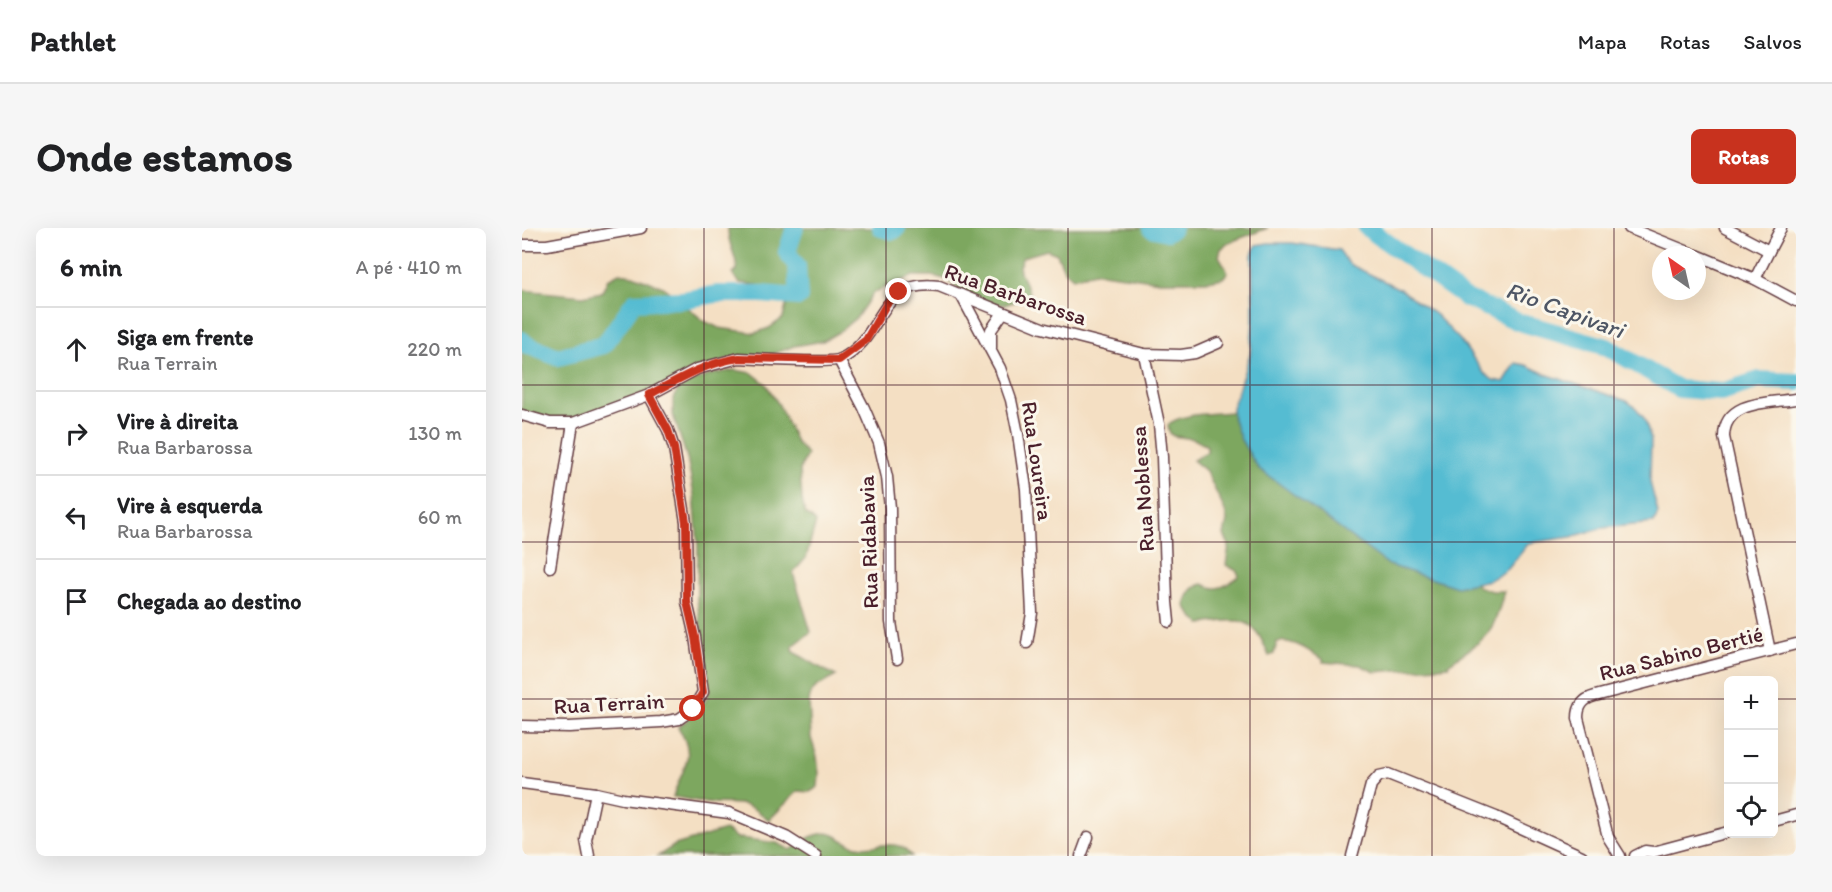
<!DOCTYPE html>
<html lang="pt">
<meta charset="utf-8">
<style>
:root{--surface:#fff;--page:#f6f6f6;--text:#202124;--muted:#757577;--line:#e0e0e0;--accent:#c8321e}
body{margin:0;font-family:Itim,sans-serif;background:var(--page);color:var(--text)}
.controls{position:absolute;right:18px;bottom:18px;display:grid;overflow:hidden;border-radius:9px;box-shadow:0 6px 24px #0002}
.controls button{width:54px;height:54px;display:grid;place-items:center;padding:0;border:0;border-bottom:2px solid var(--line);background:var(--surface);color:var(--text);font:30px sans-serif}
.compass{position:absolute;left:1130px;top:18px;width:54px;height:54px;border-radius:50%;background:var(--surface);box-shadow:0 6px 24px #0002;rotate:326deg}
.stop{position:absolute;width:18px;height:18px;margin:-14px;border:4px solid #c8321e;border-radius:50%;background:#fff}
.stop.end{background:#c8321e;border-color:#fff;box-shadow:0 2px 6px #0008}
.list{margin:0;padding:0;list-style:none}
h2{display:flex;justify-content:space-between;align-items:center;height:78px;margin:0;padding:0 24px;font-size:26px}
h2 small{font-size:20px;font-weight:400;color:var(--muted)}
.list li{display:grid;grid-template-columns:39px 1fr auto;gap:18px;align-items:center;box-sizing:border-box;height:84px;padding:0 24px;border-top:2px solid var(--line)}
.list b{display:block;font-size:22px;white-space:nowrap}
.list p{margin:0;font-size:20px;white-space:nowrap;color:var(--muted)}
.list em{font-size:20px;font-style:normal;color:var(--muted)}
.icon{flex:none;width:33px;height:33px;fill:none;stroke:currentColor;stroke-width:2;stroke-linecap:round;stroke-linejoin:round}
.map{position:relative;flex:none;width:1274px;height:628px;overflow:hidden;border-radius:9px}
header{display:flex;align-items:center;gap:36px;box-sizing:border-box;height:84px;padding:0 30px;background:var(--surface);border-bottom:2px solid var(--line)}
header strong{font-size:28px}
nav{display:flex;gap:33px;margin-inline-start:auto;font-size:21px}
.intro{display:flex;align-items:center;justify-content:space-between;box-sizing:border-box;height:144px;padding:0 36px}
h1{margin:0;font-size:42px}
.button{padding:15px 27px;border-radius:9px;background:var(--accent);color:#fff;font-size:21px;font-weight:700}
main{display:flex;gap:36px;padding:0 36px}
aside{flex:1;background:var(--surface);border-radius:9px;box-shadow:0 6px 24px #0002}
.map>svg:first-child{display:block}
.forest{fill:#7da75f;stroke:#646345;stroke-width:1.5}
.water{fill:#54bcd2;stroke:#4f6e7e;stroke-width:1.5}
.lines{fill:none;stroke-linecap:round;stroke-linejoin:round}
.river{stroke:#54bcd2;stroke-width:18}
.minor-casing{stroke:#643c42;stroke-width:13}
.minor{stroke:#fff;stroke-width:10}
.route{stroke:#c8321e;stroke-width:8}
.grid{fill:none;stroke:#4a1f2b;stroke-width:1.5;stroke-opacity:0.55}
.labels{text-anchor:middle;stroke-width:6;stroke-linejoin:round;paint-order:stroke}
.street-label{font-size:22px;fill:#4a1f2b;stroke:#fbf7ec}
.water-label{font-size:24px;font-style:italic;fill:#4e5665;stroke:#fbf7ec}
</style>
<header>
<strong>Pathlet</strong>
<nav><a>Mapa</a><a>Rotas</a><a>Salvos</a></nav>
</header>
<div class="intro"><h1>Onde estamos</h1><a class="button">Rotas</a></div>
<main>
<aside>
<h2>6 min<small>A pé · 410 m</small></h2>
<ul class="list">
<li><svg class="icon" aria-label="ahead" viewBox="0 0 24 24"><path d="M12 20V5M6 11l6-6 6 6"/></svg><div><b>Siga em frente</b><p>Rua Terrain</p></div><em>220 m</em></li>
<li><svg class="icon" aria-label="right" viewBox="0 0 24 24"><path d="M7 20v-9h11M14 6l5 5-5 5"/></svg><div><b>Vire à direita</b><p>Rua Barbarossa</p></div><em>130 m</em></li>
<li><svg class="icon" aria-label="left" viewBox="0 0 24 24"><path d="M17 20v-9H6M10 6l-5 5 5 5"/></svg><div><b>Vire à esquerda</b><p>Rua Barbarossa</p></div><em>60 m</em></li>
<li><svg class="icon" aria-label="arrive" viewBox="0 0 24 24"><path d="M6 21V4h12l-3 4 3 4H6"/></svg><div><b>Chegada ao destino</b></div></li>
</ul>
</aside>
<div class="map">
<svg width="1274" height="628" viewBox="0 0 1274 628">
<rect width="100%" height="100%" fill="#fbf7ec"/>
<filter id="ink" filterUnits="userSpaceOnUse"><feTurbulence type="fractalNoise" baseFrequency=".0167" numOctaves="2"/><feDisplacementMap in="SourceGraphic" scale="12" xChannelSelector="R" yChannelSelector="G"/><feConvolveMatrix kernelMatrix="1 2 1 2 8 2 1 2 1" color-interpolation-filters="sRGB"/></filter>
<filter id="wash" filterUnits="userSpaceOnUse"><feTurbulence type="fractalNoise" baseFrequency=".008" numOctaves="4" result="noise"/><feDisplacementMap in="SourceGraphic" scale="24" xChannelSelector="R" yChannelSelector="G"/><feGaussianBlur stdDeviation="1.35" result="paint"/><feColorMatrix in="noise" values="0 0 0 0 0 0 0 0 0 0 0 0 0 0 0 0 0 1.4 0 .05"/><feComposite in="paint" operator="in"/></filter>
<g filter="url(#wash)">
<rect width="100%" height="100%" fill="#f4dfc3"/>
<g class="forest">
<path d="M206,0h540l-38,14 -9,7 -2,7 9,16 -5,6 -15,3h-48l-65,-9 -22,6 -9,-8 -7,-16 -10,-4 -24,7 -4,9 1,6 14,32 -13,-4 -14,4 -21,2 -9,-3 -32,-24 -13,-3h-19l-39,16 -17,25 -18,15 -16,9 -29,5 -29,11 -37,2 -136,59 -70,1v-129l61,6 19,-4 6,-13 11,-6 14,2 30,12 41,34 15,7 36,5 14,-5 14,-10 4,-16c-15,-16 -27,-17 -47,-19l-8,-9 5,-3c0,-16 -10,-27 -9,-43z"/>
<path d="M212,142l18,3 14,11 13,21 17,37 11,12 -7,16 2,30 3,13 11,9 -10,36 -13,15 18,59 -18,14v6c15,7 27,17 43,24l-20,11 -5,6 -2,8 2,37 6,19 2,17 -1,13 -8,5 -12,-1 -29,29c-29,-24 -31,-13 -63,-18 -11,-1 -22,-4 -33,-5 9,-30 25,-39 5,-70 14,-11 26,-17 31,-36l-12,-92 1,-53 -4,-51 -7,-37 -14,-43v-17l8,-13 32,-11z"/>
<path d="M723,165l229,180 3,13 15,5h12c-10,45 -19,48 -56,73l1,2 -74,6 -15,-7 -37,-3v-3c-14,-7 -28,-20 -46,-17l-3,12 -5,2c-17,-42 -27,-37 -68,-32l-7,-5 -9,-13c2,-10 7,-20 18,-22 15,9 23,1 36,-8l-2,-5 -11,-6 3,-20 -5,-10 3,-14 -2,-10 -19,-40 -13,-11 14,-8v-6l-13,-7 -21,-3 -4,-4 -1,-7c11,-12 47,-11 63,-13z"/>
<path d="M203,602l14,9 1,-1 37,5 14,7c9,-7 18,-14 29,-16 14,-3 19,5 30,10 17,8 35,-4 52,3 3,1 7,6 10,9h-254l17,-11z"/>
</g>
<path class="water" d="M746,15h24l47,7 10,14 51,25 36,26 24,25 24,33 9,7 11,2 12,-19 10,2 22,10 79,26 9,7 8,10 7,21 -1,43 8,31 -4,10 -52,5 -31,9 -42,6 -21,26 -9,6 -10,5 -32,7 -68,-22 -131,-97 -17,-28 -8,-21 -1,-11 18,-54 3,-34 -1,-65 4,-10z"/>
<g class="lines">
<g class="river">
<path d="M359,0l12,3 4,-3"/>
<path d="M629,0l16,4 6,-4"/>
<path d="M845,0l97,69 55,25 88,25 72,42 42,3 38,-12 37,2"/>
<path d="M0,112l5,5 31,12 46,-12 30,-43 48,-2 35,-6h44l38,3 -2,-31 -10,-14 8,-24"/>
</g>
</g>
</g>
<g filter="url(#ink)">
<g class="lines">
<g class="minor-casing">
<g id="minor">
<path d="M1107,0l67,27"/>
<path d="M1203,0l44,23 12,-23"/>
<path d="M0,17h25l94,-17"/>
<path d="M1175,27l58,24 41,22"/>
<path d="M1233,51l14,-28"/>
<path d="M439,67l39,73 11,32 7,34 8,55 6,124 -5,30"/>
<path d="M469,120v-18l12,-17"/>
<path d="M622,126l15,70 3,33 5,145 2,20"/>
<path d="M317,132l25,48 15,35 8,34 3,31 1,114 6,37"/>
<path d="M0,187l28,8h23l76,-28 48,-26 42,-11c17,1 92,6 102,1 45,-23 35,-81 98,-73l103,42 102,26 37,1 14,-2 23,-10"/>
<path d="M28,339l23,-144"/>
<path d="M1248,423l-46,-214c0,-37 45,-34 72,-38"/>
<path d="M0,498l47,1 92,-5 18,-3 14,-10 10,-17 -8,-55 -8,-35 -1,-80 -12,-74 -6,-18 -19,-35"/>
<path d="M0,555l74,10 27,6 106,14 57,24 30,19"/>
<path d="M1252,593l22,-6"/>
<path d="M67,628l-3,-16 10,-47"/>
<path d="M559,628l7,-19"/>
<path d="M830,628l19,-71 8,-9 9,-2 108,43 86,39"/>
<path d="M1098,628l-12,-19 -30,-119c0,-12 5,-19 17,-22l201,-52"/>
<path d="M1113,628l10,-5 8,1 75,-20"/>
</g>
</g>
<use href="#minor" class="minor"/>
</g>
</g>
<g class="lines" filter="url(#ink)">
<path class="route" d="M171,481l10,-17 -8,-55 -8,-35 -1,-80 -12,-74 -6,-18 -19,-35c30,-16 56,-32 90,-37l100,2 27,-20 21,-37 12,-11"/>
</g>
<path class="grid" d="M182,0v628M364,0v628M546,0v628M728,0v628M910,0v628M1092,0v628M0,157h1274M0,314h1274M0,471h1206M1252,471h22"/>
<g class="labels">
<g class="street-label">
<text transform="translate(494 66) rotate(19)" y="8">Rua Barbarossa</text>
<text transform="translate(516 233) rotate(82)" y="8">Rua Loureira</text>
<text transform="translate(620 261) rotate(-94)" y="8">Rua Noblessa</text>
<text transform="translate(346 314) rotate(-92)" y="8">Rua Ridabavia</text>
<text transform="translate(1159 425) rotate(-14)" y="8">Rua Sabino Bertié</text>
<text transform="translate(87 475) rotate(-3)" y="8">Rua Terrain</text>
</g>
<g class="water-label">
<text transform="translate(1043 82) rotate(20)" y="8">Rio Capivari</text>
</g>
</g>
</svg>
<div class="controls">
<button>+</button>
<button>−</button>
<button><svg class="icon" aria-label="locate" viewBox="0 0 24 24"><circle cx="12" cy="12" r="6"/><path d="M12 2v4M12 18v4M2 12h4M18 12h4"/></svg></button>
</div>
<svg class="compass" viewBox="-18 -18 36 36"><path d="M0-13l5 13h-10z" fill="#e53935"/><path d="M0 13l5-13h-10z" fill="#757577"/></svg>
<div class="stop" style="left:171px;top:481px"></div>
<div class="stop end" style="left:377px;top:64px"></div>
</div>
</main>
